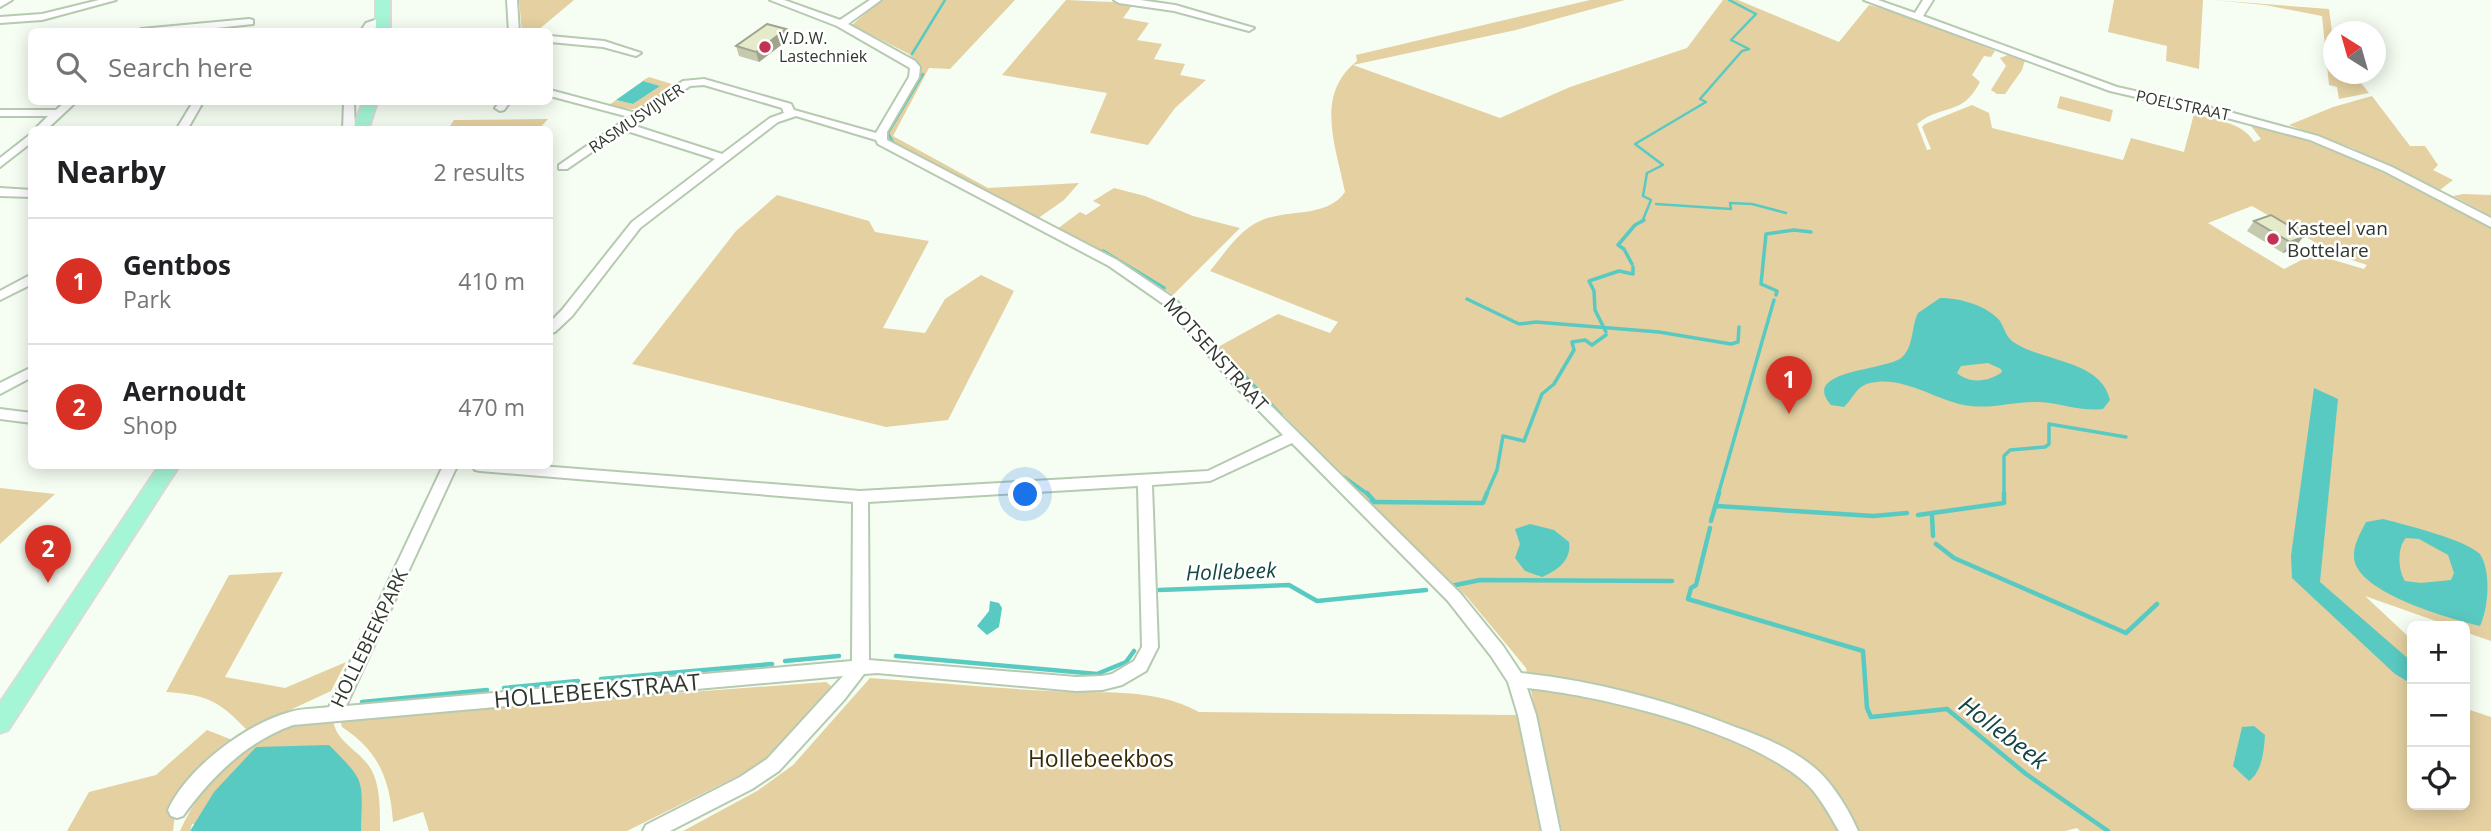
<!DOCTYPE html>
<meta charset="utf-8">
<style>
:root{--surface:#fff;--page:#f6f6f6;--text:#202124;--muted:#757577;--line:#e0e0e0;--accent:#d93025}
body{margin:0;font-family:"Open Sans",sans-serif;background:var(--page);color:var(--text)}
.controls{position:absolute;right:21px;bottom:21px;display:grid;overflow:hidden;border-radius:10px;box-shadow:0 4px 18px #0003}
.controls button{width:63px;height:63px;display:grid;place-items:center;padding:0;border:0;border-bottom:2px solid var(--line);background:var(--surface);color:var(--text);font:35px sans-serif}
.compass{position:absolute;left:2323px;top:21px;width:63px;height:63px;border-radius:50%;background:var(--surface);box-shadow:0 4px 18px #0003;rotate:323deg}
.you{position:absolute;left:1026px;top:495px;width:24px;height:24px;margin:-18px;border:5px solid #fff;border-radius:50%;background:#1a73e8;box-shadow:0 0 0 10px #1a73e833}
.badge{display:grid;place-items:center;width:46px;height:46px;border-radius:50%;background:var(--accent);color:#fff;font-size:23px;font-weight:700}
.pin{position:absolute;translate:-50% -58px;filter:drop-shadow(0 2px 4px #0008)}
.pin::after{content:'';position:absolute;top:37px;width:24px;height:21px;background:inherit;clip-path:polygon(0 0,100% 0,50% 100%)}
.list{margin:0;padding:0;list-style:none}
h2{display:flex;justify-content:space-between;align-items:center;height:91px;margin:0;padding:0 28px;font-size:30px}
h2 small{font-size:23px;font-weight:400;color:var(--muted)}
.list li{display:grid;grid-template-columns:46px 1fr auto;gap:21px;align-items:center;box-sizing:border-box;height:126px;padding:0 28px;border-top:2px solid var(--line)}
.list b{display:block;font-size:26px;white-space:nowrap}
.list p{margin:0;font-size:23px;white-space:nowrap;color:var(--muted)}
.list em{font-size:23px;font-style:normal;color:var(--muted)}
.icon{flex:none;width:38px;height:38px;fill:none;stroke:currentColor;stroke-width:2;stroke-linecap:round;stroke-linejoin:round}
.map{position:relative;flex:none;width:2491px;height:831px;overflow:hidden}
.search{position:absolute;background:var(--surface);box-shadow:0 4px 18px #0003;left:28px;top:28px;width:525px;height:77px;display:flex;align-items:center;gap:18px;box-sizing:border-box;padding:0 24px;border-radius:10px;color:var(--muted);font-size:26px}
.panel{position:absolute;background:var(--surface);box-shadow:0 4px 18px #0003;left:28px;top:126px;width:525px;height:343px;border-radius:10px}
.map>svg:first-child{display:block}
.green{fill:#e4d0a1;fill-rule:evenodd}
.water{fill:#59cac2;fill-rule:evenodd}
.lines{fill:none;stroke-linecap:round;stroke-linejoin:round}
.stream-far2{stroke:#59cac2;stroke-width:2.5}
.stream-far1{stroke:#59cac2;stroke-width:3.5}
.stream{stroke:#59cac2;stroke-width:4.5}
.minor-casing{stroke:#b5cab0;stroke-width:4}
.major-casing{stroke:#dadbd9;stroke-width:4}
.minor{fill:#fff;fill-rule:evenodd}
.major{fill:#a5f6d6;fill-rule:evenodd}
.wall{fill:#c5c9ad}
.shaded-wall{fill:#a0a48d}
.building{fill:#e5eac9;stroke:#a0a48d;stroke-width:2}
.poi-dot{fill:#c23252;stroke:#fff;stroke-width:2.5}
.labels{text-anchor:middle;stroke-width:5;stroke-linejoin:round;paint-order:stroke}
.far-poi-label{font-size:16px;fill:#30382d;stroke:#fff;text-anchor:start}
.far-street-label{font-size:16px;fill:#30382d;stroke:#fff}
.poi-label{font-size:19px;fill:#30382d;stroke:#fff;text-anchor:start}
.street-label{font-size:19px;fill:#30382d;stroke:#fff}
.water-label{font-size:21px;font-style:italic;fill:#124642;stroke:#fff}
.near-street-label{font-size:23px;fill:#30382d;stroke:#fff}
.near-park-label{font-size:23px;fill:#362a06;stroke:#fff}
.near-water-label{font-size:24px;font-style:italic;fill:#124642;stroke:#fff}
</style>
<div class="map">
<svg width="2491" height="831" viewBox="0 0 2491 831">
<rect width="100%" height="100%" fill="#f6fef3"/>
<g class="green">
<path d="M519,0h55l-37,31 -15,1z"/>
<path d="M881,0h134l-65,69 -21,-1 -36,68 95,52 91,-5 -15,17 -27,19 -150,-78 -1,-8 35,-57v-8l-12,-14 -57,-29z"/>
<path d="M1066,0l68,3 -11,15 26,5 -12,17 25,4 -8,15 31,5 -5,11 26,5 -31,28 -27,37 -58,-12 17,-40 -105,-18z"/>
<path d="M1590,0h35l-109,30 -163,35 147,53 70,-31 117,-39 36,-48h15l101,42 30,-37 45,12 81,34 -4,6 -7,-1 -12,19 8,7c-18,35 -37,21 -63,42l10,26 4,-1 -9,-22 3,-3 47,-19 17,8 3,15 131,32 8,-22 53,14 10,-38c20,6 49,8 60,28l7,-3 -13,-17c92,25 160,62 243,106v413l-26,-9v-6h-15l-85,-30 47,44v165h53v-102l2,6 24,8v114h-411l-3,-3 -12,3h-503l-36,-163 -59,-71 -122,-118 -127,-132 60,-33 52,19 8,-11 -128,-51c14,-17 29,-41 50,-50 28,-13 66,-2 85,-29 -9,-46 -31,-97 12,-131l-1,-6zM2252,206l85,49 30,10 -3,4 -51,-15 -29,15 -76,-46z"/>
<path d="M2114,0h89l-4,69 -33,-8 1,-15 -59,-14z"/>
<path d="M2212,0l117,9 4,30 1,35h20l15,19 -30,6 -2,-12 -8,-2 -7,-69 -57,-11z"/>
<path d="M2008,55l17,5 -3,10 -17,24h-8l-6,-4 15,-24 -6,-8z"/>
<path d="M649,77l26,8c-28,20 -31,30 -66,20l7,-5 17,4 22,-15 -2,-1 7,-2 -18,-5z"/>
<path d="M2060,96l53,14 -3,12 -53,-14z"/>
<path d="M2372,96l38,50h15l13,19 -5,5 20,10 -13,10 -88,-42 -63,-23 44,-18z"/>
<path d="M548,119l-9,10h-91l6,-9z"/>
<path d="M1114,188l31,8 48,20 47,12 -67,67 -42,-28 -74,-38 23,-17 6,3 15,-10 -8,-4z"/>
<path d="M2463,194l28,1v21l-38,-20z"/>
<path d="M777,195l92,26 6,11 54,9 -46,87 42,5 20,-34 36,-24 33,16 -66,129 -62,7 -254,-63 104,-133z"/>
<path d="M0,488l55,6 -55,50z"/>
<path d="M283,572l-58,105 60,11 61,-26 -15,29 -84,39c-29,-30 -40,-35 -81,-38l63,-117z"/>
<path d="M870,678c61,4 122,10 182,13 51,3 101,-4 147,21l319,3 24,116h-859l74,-40 36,-26z"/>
<path d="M826,682l5,4v4l-63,67 -30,19 -111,55h-198l-6,-19 -30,10c-3,-42 -14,-71 -51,-95l-2,-9z"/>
<path d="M333,719c2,22 24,30 36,47 12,17 11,45 11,65h-19v-18l-169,11 -2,7h-10c19,-43 59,-89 104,-107 14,-5 34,-4 49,-5z"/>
<path d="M207,730l28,11 -58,58 -4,32h-106l22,-39 67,-17z"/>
</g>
<g class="water">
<path d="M643,81l17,5 -27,18 -17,-4z"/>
<path d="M1940,298c19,0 47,7 60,23 5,8 6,17 15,22 29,19 86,17 95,57l-7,9c-21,3 -42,-6 -64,-7 -25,-1 -49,8 -75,3 -30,-6 -62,-30 -94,-22 -15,4 -16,15 -26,24l-13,-2c-31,-35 53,-34 70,-47 13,-10 10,-31 17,-45zM1988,363l13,6 1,3c-13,10 -33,12 -45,1l4,-7z"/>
<path d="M2314,388l24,11 -18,183 92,80v22l-17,-10 -103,-96 -1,-22z"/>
<path d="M2383,519c23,6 81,20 97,35 11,17 9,53 0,72 -29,-7 -123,-33 -126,-68 -1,-13 6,-24 12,-36zM2406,538l13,1 29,16 6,18 -3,7 -30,3 -16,-2c-7,-11 -8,-34 1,-43z"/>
<path d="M1530,524l24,6 15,12c3,18 -12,29 -27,35l-17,-6 -10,-13 5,-14 -5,-15z"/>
<path d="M990,601l9,2 3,5 -3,19 -12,8 -10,-9 12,-15z"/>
<path d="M2254,726l11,9c-1,15 -3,37 -16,46l-16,-15 9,-39z"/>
<path d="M329,745c38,38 33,34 32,86h-171l24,-39 42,-45z"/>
</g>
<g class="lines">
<g class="stream-far2">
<path d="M912,54l33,-54"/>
<path d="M894,144l-6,-11 35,-59"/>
<path d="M1656,204l75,5 -1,-6 22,1 34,9"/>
<path d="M1642,222l9,-22 -8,-4 4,-23 16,-8 -28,-21 71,-42 -6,-3 42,-48 7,-2 -18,-9 25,-26 -27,-14"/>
</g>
<g class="stream-far1">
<path d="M1103,251l61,37"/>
<path d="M1632,264l-8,-15 -6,-4 17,-20 9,-5"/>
<path d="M1776,295l1,-4 -16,-7 5,-50 28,-4 17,2"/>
<path d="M1467,299l52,25 17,-2 123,10 72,12 7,-2 1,-15"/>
<path d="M1606,332l-11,-22 -1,-19 -5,-10 30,-10 14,3v-7"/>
<path d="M1227,357l54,58"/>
<path d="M1344,477l25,18"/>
<path d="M1486,495l11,-25 6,-34 21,5 18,-47 12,-10 20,-34 -2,-8 13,-2 7,5 14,-10"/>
<path d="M1718,495l56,-195"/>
<path d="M2004,495v-39l6,-6 35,-3 4,-3v-20l77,13"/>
</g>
<g class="stream">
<path d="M1367,493l7,8"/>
<path d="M1371,502l112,1 4,-10"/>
<path d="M1717,506l156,10 34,-3"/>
<path d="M1918,515l86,-12v-10"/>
<path d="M1932,515l1,21"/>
<path d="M1711,521l8,-28"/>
<path d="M1710,528l-14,57 -5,3 -3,11 175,52 4,57 4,9 76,-8 79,65 82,57"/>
<path d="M1936,544l18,14 172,75 31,-29"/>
<path d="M1451,586l29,-6 192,1"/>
<path d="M1159,590l130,-5 28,16 109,-11"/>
<path d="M896,656l201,18 29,-12 8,-11"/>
<path d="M785,661l54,-5"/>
<path d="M601,679l171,-15"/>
<path d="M504,688l74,-7"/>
<path d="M362,702l125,-12"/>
</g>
<g class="minor-casing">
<g id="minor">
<path d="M0,0h12l-12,7z"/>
<path d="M99,0h17l-74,20 -42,3v-6l42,-3z"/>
<path d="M507,0h10l2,32h-10z"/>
<path d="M770,0h14l56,20 30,-20h11l-33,24 67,37 5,6 -1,10 -32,55v8l230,120 58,39 69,80 216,214 43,53 18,27c73,8 146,27 214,54 28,10 58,22 81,42 17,15 33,41 42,62h-19c-11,-18 -21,-39 -38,-52 -60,-49 -197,-83 -274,-91l9,27 24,116h-18l-24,-116 -10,-33 -17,-26 -43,-55 -156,-158 -82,38 -58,4 6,162 -12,24 -24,14 -20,5 -26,1 -199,-18 -13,1 -20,26 -65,71 -27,18 -82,42h-27l3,-6 94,-48 27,-18 76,-83 -550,49c-47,17 -81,51 -110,91l-6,2 -6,-2 -3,-6c19,-42 78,-86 122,-98 12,-4 26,-3 39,-5l114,-241h14l-111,240 506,-45 1,-159 -373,-31 -5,-1 -2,-4h67l320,25 348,-20 75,-36 -49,-50 -69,-80 -56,-39 -231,-122 -2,-4 -80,-24 -18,6 -138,106 -68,88 -17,16 -5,1v-11l12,-12 70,-88 83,-63 -91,-29 -57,39h-8v-4l70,-48 -79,-21v-6l86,23 47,-32 21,-2 87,25 3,6 82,23 33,-56 1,-9 -73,-42zM704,85l78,23 2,5 -14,5 -48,36 -90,-29 58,-39zM1138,486l4,161 -8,14 -22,13 -10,2 -26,1 -207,-17 -1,-158z"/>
<path d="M1114,0h26l35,5 79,23 -5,3 -75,-20 -55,-8z"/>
<path d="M1864,0h14l37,13 8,-13h10l-10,16 194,71 116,26 85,23 74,31 99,51v9l-107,-56 -74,-31 -79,-21 -121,-28z"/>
<path d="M384,17l5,3c-5,6 -14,5 -19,12h-10l6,-9z"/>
<path d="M249,19l4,1v4l-74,8h-43l5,-3z"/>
<path d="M550,36l54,5 37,12 -5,3 -33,-9 -53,-5z"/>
<path d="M65,102h11l-30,28h-12l14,-14h-48v-6h56z"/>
<path d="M193,102h10l-16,28h-11z"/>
<path d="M344,102h10l1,28h-12z"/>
<path d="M500,102h10l-6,8 -4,1 -5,-3z"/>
<path d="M32,133v9l-32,25v-9z"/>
<path d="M0,188l32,2v7l-32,-1z"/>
<path d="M32,274v10l-32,16v-9z"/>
<path d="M32,367v10l-32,17v-11z"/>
<path d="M0,409l32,4v10l-32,-4z"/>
</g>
</g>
<g class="major-casing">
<g id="major">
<rect x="376" y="0" width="14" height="32"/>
<path d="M363,102h14l-9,28h-15z"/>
<path d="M159,466h20l-171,264 -8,3v-30z"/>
</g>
</g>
<use href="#minor" class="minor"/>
<use href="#major" class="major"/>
</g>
<g class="wall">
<path d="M786,29l3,10 -30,23 -20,-6 -3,-10z"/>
<path d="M2254,221l43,12 -2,15 -12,5 -36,-22z"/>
</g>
<g class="shaded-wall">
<path d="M786,29l3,10 -30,23 -3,-10z"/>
<path d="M2303,237l-8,11 -12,5 7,-11z"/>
</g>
<g class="building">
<path d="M767,24l19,5 -30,23 -20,-6z"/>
<path d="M2271,215l27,16 -2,1 7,5 -13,5 -36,-21z"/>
</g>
<g class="poi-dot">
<circle cx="765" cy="47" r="7"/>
<circle cx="2273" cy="239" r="7"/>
</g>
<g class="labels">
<g class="far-poi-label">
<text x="779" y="44">V.D.W.<tspan x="779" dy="18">Lastechniek</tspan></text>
</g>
<g class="far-street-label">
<text transform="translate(2183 105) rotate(12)" y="6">POELSTRAAT</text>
<text transform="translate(636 118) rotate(-34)" y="6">RASMUSVIJVER</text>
</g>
<g class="poi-label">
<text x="2287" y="235">Kasteel van<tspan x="2287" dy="22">Bottelare</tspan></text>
</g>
<g class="street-label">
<text transform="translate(1216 354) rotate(48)" y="7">MOTSENSTRAAT</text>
<text transform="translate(369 638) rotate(-64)" y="7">HOLLEBEEKPARK</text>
</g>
<g class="water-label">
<text transform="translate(1231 572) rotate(-2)" y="7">Hollebeek</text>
</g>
<g class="near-street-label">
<text transform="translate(597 691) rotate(-5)" y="8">HOLLEBEEKSTRAAT</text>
</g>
<g class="near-park-label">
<text x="1101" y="767">Hollebeekbos</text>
</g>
<g class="near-water-label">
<text transform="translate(2003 733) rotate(37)" y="8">Hollebeek</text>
</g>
</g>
</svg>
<div class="controls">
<button>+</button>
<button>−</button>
<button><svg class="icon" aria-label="locate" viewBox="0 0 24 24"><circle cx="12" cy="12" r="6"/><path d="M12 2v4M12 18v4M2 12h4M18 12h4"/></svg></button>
</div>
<svg class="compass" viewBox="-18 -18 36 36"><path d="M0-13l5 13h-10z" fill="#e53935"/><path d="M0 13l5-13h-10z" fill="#757577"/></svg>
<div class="you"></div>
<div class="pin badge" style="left:1789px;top:414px">1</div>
<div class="pin badge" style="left:48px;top:583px">2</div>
<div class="search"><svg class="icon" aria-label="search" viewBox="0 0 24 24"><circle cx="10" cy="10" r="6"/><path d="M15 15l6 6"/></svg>Search here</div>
<section class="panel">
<h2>Nearby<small>2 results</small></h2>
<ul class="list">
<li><span class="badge">1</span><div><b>Gentbos</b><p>Park</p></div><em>410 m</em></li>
<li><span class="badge">2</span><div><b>Aernoudt</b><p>Shop</p></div><em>470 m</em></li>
</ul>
</section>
</div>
